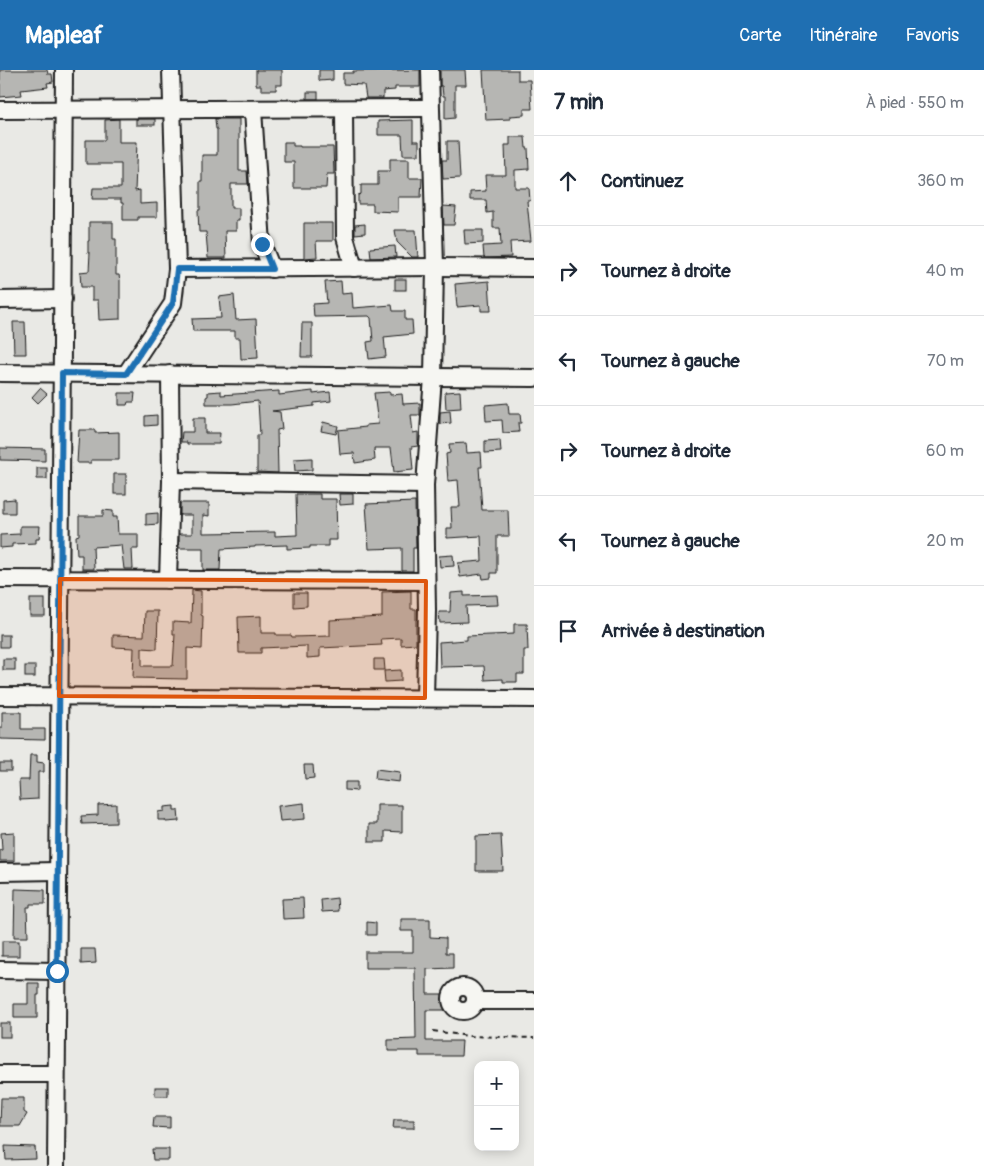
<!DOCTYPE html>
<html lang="fr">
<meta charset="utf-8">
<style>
:root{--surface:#fff;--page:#f6f6f7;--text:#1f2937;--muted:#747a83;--line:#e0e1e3;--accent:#1f6fb2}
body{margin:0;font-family:Pangolin,sans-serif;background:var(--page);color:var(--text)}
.controls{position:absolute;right:15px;bottom:15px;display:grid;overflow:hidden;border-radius:10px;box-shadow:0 2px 12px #0003}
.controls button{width:45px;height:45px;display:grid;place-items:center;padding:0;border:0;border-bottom:1px solid var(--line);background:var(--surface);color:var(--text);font:25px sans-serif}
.stop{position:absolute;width:15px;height:15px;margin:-11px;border:4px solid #1f6fb2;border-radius:50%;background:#fff}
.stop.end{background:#1f6fb2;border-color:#fff;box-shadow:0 1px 5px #0008}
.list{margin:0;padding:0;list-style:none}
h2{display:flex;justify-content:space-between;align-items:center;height:65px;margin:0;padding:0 20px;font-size:21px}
h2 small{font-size:16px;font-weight:400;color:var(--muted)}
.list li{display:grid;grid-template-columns:32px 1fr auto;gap:15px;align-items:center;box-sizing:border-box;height:90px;padding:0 20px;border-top:1px solid var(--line)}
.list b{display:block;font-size:19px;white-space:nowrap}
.list em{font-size:16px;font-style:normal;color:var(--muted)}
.icon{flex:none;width:28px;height:28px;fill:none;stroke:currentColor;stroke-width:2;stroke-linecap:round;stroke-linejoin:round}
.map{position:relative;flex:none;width:534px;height:1096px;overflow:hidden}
header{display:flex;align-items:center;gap:30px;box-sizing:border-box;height:70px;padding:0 25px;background:var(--accent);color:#fff}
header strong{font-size:24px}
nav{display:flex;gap:28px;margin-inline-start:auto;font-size:18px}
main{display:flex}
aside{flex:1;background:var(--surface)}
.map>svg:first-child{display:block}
.building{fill:#b6b6b3;stroke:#1c1c1c}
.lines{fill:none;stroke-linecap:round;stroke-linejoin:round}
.minor-casing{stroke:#1c1c1c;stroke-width:20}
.path{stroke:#1c1c1c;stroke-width:2;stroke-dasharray:5 4;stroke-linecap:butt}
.minor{stroke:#f6f6f2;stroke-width:16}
.route{stroke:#1f6fb2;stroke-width:6}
.marked{fill:#de560d;fill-opacity:0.2;stroke:#de560d;stroke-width:4;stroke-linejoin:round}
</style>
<header>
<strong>Mapleaf</strong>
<nav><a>Carte</a><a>Itinéraire</a><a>Favoris</a></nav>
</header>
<main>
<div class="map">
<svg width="534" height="1096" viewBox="0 0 534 1096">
<rect width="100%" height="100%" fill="#e9e9e5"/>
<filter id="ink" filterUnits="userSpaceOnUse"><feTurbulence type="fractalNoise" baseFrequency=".02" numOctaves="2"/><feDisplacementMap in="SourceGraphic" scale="10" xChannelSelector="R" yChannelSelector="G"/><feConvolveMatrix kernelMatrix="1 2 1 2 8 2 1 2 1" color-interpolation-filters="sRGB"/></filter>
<g filter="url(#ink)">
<g class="building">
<path d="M0,0h47l1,4h4l1,8 -6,1 1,4 -27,3 1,5 -22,2z"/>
<path d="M256,0h26v15h-6v5h-15v-5h-5z"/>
<path d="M319,0h14v10l-14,1z"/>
<path d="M420,0v17h-25v3l-12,1v7h-17l-2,-13 -21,-1v-11h10v-2z"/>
<path d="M440,0h25l1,15h-11v33l-10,1v-23h-2l-1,-10h-2z"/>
<path d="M483,0h35v10h12l2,29h-8v6l-14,1v3l-24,1z"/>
<rect x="307" y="22" width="11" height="7"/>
<path d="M119,49v23h18l-2,49 5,-1v14l17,-1v14h-19v3h-15v-17h-2v-4h-29l1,-11h28v-24h-35v-24h19v-20z"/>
<rect x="136" y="49" width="19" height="6"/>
<path d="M215,49h24v52h8l1,13h-17v24h8v12h-3v11h-11l1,27h-18l-2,-26h-7l-1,-22h2v-29h2v-26h15v-26h-1z"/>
<path d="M413,50v21h6v14h-16l-1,-20h-24v-14z"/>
<path d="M510,67h15l1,11h2l1,21 -14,1v18h14l1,13h-3l4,40 -21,1 1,15 -27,1 -1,-12 18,-1 -1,-17h-7v-16l-6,1 -1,-13h-16v-8l16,-1 -1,-16h21l-1,-30h5z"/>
<path d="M447,71h11l2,37 -17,1 -1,-19h5z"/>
<path d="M284,72h9v4h7v1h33l1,27h-7l-1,14h-32v-26h-10z"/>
<path d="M390,89h19v19h13l-1,19h-23v15l-25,-1v-7h-15v-9l3,-1v-9h17v-14h12z"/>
<path d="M443,136l13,1 -2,18h-10z"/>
<path d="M89,152h24v17h3v36h3l1,5v39l-21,1 -1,-20h-6v-13h-11l-1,-15 9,-1 1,-18h-2v-12h1z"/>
<path d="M304,153h29v18h-17l1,16 -13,1z"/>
<path d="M365,154v9l-10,1v-9z"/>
<path d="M395,160h21l2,27h-6l-15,-15z"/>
<path d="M464,160h19v13l-18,1z"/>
<path d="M395,176l1,11 -25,1 -1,-10z"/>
<rect x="395" y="209" width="11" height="11"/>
<path d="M341,211l1,13 10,-1 1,15 39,-3 1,6h12v9h7l1,14 -29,3 2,20 -17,2 -2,-17 6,-1 -2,-23 -2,-2 -55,1 -1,-13 14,-1 -2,-21z"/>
<path d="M489,211l2,30h-10v-6l-24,2 -2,-23z"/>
<path d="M234,225l2,25 20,-1 2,39 -17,1 -1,-21h-5v-7h-42l-1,-12 29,-1 -2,-21z"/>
<path d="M13,252h12l1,32h-12z"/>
<path d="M302,253h10v34h-11z"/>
<path d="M40,318l7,6 -9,9 -6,-6z"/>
<path d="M221,321v4l58,-4v4l34,-4v3l17,-2 1,9 -17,2v3l-42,5 8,1 2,17 -5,1 1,43 -21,-1v-37h3l-2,-34 -26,3h-26v-7l2,-1v-4z"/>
<path d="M460,321l1,17 -15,1 -1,-17z"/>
<path d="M390,322v3l12,-1 1,10 17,-1v12h-9l2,18 5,-1v14l-7,1 2,23 -19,2 -3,-24h-17l1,12 -20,3 -1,-10 -14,1 -2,-24 28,-3v-2l12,-1 -4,-31z"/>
<path d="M119,323h16l-1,9h-6l-1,3h-8z"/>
<path d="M508,333l1,11h11l1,9h-3l1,9 -16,1 -1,-13 -16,1 -1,-16z"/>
<path d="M450,341l1,12 -11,1v-12z"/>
<path d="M157,345v10l-12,1v-10z"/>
<path d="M193,348h12v15h15l-1,11h-32v-2h-6l1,-10h11z"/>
<path d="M323,352l15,4 -2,8 -15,-3z"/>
<path d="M79,360h16v3l24,-1v28h-28v3h-14z"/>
<path d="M500,370l1,12 -16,1v-12z"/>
<path d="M466,373l1,10 14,-1 1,15h-3l3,43h26l1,26h-12v37h-6v5l-8,1 -1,-5 -22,3 -2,-14 24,-2 -1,-25 -34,2v-10h5l-1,-21h9l-2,-27 -10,1 -2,-27 4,-1 -1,-9z"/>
<path d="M0,378l45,1v12l-45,-1z"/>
<path d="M312,388v12l-17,1 -1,-12z"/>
<rect x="37" y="398" width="10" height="11"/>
<rect x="114" y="404" width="12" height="20"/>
<path d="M296,424h24v5h16l1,41h-9v6h-18v2l-23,1v-4l-32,1v1l-34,2 -1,21h-17v-22h-24v-14h13v-19h-12v-12h29v13l-6,-1v18l72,-1v4l22,-1z"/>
<path d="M339,424h14v10l-13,1z"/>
<path d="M15,429v14h-12v-13z"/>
<path d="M415,432l1,46h-3v23h-11v-23l-33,1 -3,-45z"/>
<path d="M103,440l10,1v6h4l1,17h20v15h-6l1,20h-9l-3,-24 -28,2 1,22h-12v-14h-5l-1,-19 3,-1v-19h24z"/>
<path d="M158,443v11l-12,1v-11z"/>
<path d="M20,456h20l-1,13h-3v4l-24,1v3l-12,1v-13l20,-1z"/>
<path d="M453,485l1,11 -14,1 -1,-11z"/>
<path d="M192,520l9,1v24l2,1 -1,33 -15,-1v31l-54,-1 1,-30 -21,-1v-12l31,1 1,-25h13l-1,38 -15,-1v18h31l2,-32h-2v-12l18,1z"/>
<path d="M411,521v18h5v35l-15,1v-7l-20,1 1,6 -62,3v9l-13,1v-12l-46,2v5h-22l-1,-36 23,-1v17h15v2h15l1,2 38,-1v-16l52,-3v-25z"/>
<path d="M464,522v4l33,-1 1,10 -32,1 1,16 -27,1 -1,-11h11l1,-19z"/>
<path d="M294,523h13v13l-13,1z"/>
<rect x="30" y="529" width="15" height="17"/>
<path d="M514,554h13l1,26h-4v24h-7v8h-14v-3l-18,1 -1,-14 -44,1 -1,-25 28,-2v-4l47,-2z"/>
<rect x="0" y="565" width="9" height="12"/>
<rect x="3" y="589" width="12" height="11"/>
<path d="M374,589h10l1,11h-11z"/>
<rect x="25" y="596" width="10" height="11"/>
<path d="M401,600v11l-16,1 -1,-11z"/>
<path d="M2,642h19v17h24v11l-45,-1v-11h2z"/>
<path d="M30,685h7v7l7,1v9h-6v27l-18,1 -1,-20h10z"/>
<rect x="0" y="693" width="11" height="8"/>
<path d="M304,695h9l1,13 -9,1z"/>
<path d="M376,699l24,3 -1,10 -24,-3z"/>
<path d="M345,712h12v9l-12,-1z"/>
<path d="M304,733l1,16 -25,2 -2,-15z"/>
<path d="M116,734v19l-34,1 -1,-8 17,-1v-10z"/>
<path d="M377,735h25v27l-17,-1v11h-16v-18h8z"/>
<path d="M174,736v4h4l1,11 -13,1 -1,-2h-7v-8l6,-1v-4z"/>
<path d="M14,762v29h-14v-11h2l-1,-17z"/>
<path d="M501,765l2,36h-27v-35z"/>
<path d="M15,819l30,1v14h-15v3h-3l1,30h-14z"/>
<path d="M303,828l1,20 -21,1 -1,-20z"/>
<path d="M337,828l1,13 -16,1 -1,-12z"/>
<path d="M401,849h29v18l16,1v15h7v15l-26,1v25h19v16h-20v31h36l-1,15h-42v-5h-31v-11l28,-1 -1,-71h-50v-16h48v-21h-12z"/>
<path d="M367,852l9,1v12h-9z"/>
<rect x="2" y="871" width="17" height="15"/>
<path d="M81,879h14l1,14 -15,1z"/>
<path d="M28,913h11v12h-2v23h-23v-14h14z"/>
<rect x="0" y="953" width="10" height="14"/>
<rect x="155" y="1017" width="13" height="9"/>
<path d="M1,1028h23v14l3,2 -7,12h-20z"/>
<path d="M154,1047h16v11l-17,-1z"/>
<path d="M394,1050h20v8h-21z"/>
<path d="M5,1076l30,1 1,12 -30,1z"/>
<path d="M152,1079h17v11h-16z"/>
</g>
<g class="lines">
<g class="minor-casing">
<g id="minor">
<path d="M344,39l1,128 9,31"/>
<path d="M0,40l430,-2"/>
<path d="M253,40l9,134 10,25"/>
<path d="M177,199l258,-2 99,1"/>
<path d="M0,230l63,-1"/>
<path d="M0,303l534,5"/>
<path d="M126,304l47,-71 4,-34 -6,-199"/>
<path d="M171,411l254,4"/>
<path d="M0,509l426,2"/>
<path d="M168,510l3,-99 -1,-107"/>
<path d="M0,626l534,3"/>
<path d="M425,628l2,-88 -2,-125 8,-108 2,-110 -5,-197"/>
<path d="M0,802l58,-1"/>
<path d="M0,900l57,1"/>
<circle cx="463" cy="929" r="12"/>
<path d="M475,931h59"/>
<path d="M0,1004h56"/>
<path d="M56,1096l8,-1096"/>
</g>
</g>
<path class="path" d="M433,961l36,5 65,2"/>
<use href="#minor" class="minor"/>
</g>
</g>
<g class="lines" filter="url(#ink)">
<path class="route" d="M57,901l5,-598 64,1 47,-71 4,-34h95l-10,-25"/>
</g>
<path class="marked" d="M60,509l366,2 -1,117 -366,-2z"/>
</svg>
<div class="controls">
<button>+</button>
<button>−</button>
</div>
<div class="stop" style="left:57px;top:901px"></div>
<div class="stop end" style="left:262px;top:174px"></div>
</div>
<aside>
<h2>7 min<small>À pied · 550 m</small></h2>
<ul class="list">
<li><svg class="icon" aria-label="ahead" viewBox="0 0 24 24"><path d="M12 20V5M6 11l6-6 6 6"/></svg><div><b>Continuez</b></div><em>360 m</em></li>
<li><svg class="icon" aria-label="right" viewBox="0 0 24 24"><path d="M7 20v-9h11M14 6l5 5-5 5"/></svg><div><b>Tournez à droite</b></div><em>40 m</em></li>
<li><svg class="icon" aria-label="left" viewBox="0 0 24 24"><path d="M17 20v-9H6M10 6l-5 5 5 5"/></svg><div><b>Tournez à gauche</b></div><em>70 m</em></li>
<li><svg class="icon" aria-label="right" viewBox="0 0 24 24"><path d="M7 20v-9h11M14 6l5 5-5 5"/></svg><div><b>Tournez à droite</b></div><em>60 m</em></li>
<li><svg class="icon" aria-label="left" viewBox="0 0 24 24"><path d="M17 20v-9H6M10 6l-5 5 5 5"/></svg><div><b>Tournez à gauche</b></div><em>20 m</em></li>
<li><svg class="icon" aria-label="arrive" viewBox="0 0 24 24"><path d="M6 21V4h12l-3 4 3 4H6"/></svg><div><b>Arrivée à destination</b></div></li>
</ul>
</aside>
</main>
